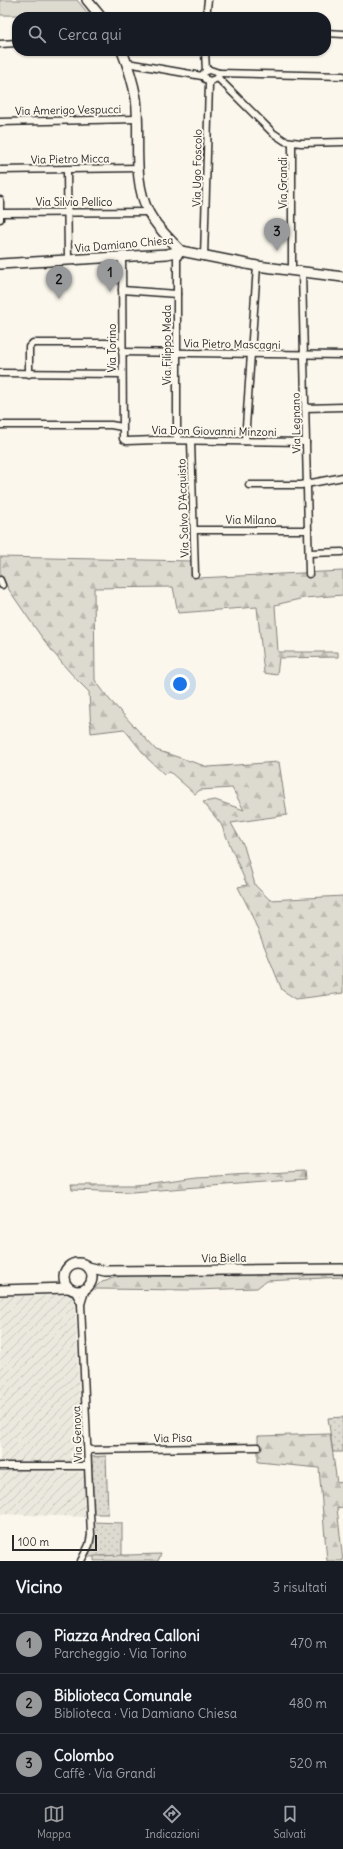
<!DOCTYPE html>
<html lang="it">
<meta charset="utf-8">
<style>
:root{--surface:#171b24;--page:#242831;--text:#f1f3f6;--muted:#9ea1a6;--line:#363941;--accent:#98999b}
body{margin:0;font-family:Delius,sans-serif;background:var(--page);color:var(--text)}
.scale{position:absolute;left:12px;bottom:10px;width:85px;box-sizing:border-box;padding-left:4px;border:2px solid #2b2b2b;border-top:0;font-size:11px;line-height:14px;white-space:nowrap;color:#2b2b2b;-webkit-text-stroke:3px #fbf7ec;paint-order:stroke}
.you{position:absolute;left:180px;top:684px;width:14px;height:14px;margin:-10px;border:3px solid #fff;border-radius:50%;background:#1a73e8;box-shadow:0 0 0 6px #1a73e833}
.badge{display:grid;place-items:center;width:26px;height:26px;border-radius:50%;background:var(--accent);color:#111;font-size:13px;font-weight:700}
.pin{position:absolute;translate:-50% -33px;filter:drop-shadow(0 1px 2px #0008)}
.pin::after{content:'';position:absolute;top:21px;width:14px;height:12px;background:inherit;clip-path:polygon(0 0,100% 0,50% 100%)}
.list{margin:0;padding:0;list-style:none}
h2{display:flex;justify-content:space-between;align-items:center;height:52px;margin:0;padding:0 16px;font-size:17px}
h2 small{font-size:13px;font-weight:400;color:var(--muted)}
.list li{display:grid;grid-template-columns:26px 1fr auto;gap:12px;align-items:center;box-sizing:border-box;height:60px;padding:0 16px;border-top:1px solid var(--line)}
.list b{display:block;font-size:15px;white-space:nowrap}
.list p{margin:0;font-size:13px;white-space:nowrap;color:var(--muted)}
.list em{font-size:13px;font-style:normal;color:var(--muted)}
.icon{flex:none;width:22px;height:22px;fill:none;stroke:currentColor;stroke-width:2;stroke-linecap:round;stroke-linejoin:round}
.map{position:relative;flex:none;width:343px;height:1561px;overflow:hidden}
.search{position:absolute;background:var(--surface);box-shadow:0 1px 3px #0004;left:12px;right:12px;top:12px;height:44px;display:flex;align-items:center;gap:10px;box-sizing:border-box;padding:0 14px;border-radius:16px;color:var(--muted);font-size:15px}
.sheet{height:232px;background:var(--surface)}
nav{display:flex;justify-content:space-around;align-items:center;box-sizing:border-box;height:56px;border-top:1px solid var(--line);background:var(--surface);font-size:11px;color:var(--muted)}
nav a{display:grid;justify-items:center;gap:2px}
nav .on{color:var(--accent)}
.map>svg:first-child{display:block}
.industrial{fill:url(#industrial-furrows)}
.grass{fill:url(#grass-dots);stroke:#84827e}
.forest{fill:url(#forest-firs);stroke:#84827e}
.garden{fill:#dddad0;stroke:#84827e}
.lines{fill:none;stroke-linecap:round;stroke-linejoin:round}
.street-casing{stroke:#2b2b2b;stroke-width:9}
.secondary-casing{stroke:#2b2b2b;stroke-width:12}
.street{stroke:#fbf7ec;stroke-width:6}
.secondary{stroke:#fbf7ec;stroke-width:9}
.labels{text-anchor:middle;stroke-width:4;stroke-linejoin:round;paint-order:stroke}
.street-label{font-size:11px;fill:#2b2b2b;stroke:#fbf7ec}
</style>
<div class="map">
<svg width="343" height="1561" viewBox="0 0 343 1561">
<defs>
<pattern id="industrial-furrows" width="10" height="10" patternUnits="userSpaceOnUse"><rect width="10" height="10" fill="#ebe8de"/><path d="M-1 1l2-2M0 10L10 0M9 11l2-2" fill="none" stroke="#cac7bf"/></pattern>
<pattern id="grass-dots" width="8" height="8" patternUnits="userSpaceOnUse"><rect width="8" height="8" fill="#dddad0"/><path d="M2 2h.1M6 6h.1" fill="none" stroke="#bebbb3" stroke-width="1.8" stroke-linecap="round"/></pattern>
<pattern id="forest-firs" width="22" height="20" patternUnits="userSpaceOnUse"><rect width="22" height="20" fill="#dddad0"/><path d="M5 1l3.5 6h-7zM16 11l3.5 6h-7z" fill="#bebbb3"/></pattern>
</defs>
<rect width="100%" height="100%" fill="#fbf7ec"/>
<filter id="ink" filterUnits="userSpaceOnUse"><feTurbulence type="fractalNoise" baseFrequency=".025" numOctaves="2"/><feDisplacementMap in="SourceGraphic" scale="8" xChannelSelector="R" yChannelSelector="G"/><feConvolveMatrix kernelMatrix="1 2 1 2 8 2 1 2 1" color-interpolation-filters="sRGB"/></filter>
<g filter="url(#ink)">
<g class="industrial">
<path d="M68,1295l7,3v4l7,158 -2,2h-80v-166z"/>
<path d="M0,1471l84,1 1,45 -85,-3z"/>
</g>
<g class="grass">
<path d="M343,1417v35h-10l-5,-34z"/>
<path d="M106,1456l2,58h-16l-2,-57z"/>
<path d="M92,1522l30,1v33l-35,1 3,-5z"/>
</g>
<g class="forest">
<path d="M0,557l193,4 -1,5 6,12 145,-7v24l-39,3 -29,7 3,47h60v5l-59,1 -2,17 -13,-2 -7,-66 -79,6 -5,-26 -79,1 1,92 14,19 47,51 52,17 71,-5 8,53 -56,8 13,23 11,39 15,15 73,-4v97l-47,6 -14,-9 -32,-79 -12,-24 9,-2 -26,-61 -18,-22 12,-2 29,10 -12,-22 -32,2 -5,4 -25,-22 -6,2 -16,-15 -24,-30 -33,4 -2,-41c-35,-33 -59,-72 -86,-111h-3z"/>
<path d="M304,1171l1,8 -173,13 -60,-2 -1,-5h65l62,-8z"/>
<path d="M303,1273h40v4l-77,4 -9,7 -62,2 -101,-1 8,-8 23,-6z"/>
<path d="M330,1434l7,49 6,-1v25l-6,1 6,53h-16l-8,-93 -61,-6v-26z"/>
<path d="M161,1554l-3,7h-64v-5z"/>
</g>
<path class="garden" d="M0,0h77l13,16 -90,-1z"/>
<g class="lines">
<g class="street-casing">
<g id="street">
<path d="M206,17l2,-17"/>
<path d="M326,33l17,1"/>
<path d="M0,44l17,-1"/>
<path d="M205,51l1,20"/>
<path d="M127,63l75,13"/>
<path d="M210,70l9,3 -1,5 -8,3 -5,-2 -2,-5 3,-3z"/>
<path d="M219,73l124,3"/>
<path d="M218,78l55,55 12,8 16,2 42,-1"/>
<path d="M0,122l137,-3"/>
<path d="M0,170l139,-2"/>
<path d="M67,170l1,90"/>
<path d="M0,200v19"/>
<path d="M0,213l149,-1"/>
<path d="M122,256l1,183 4,2 29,-1 150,2"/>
<path d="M204,257l5,-173 1,-3"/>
<path d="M292,270v-127"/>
<path d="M302,271l7,303"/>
<path d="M122,290l55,4"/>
<path d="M122,352l221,3"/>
<path d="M0,373l122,1"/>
<path d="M29,374v-27l4,-4h89"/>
<path d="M305,408l38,-1"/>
<path d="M0,425h111l11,2"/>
<path d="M177,440v-182l4,-7"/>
<path d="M191,441l4,133"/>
<path d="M245,441l12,-175"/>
<path d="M249,485h52l42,-8"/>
<path d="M194,530h114"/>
<path d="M309,553l33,-1"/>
<path d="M0,580l2,5"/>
<path d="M74,1290l7,13"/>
<path d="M88,1450l170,-3"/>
<path d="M0,1466h88"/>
<path d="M81,1561l8,-16 2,-10 -10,-231 5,-16"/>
</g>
</g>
<g class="secondary-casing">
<g id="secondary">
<path d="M87,0l14,17"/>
<path d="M122,51c6,15 11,31 14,47 5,37 -5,81 13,115 8,15 21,26 32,38"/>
<path d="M0,264l167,-10 14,-3 76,15 86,11"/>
<circle cx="78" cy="1277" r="14"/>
<path d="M88,1267l17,4 238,-2"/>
<path d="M0,1290l69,-2"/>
</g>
</g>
<use href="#street" class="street"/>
<use href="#secondary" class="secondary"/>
</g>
</g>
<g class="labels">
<g class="street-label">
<text transform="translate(68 110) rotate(-1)" y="4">Via Amerigo Vespucci</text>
<text transform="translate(70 159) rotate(-1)" y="4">Via Pietro Micca</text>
<text transform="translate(197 168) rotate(-89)" y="4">Via Ugo Foscolo</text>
<text transform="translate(283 183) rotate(-90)" y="4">Via Grandi</text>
<text x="74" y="206">Via Silvio Pellico</text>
<text transform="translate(124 244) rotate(-5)" y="4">Via Damiano Chiesa</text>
<text transform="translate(232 344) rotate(1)" y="4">Via Pietro Mascagni</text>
<text transform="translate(167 345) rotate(-90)" y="4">Via Filippo Meda</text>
<text transform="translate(112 348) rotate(-90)" y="4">Via Torino</text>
<text transform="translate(296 423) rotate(-91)" y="4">Via Legnano</text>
<text transform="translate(214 431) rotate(1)" y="4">Via Don Giovanni Minzoni</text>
<text transform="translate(183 508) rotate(-92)" y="4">Via Salvo D'Acquisto</text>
<text x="251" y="524">Via Milano</text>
<text transform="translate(224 1258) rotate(-1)" y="4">Via Biella</text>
<text transform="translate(77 1434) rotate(-92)" y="4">Via Genova</text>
<text transform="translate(173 1438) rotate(-1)" y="4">Via Pisa</text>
</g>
</g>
</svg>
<div class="scale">100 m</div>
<div class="you"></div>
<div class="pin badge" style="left:110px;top:292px">1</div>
<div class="pin badge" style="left:59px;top:299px">2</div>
<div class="pin badge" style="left:277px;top:251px">3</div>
<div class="search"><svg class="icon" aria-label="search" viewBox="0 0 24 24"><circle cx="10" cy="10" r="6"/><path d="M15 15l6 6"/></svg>Cerca qui</div>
</div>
<section class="sheet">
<h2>Vicino<small>3 risultati</small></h2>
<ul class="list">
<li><span class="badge">1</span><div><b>Piazza Andrea Calloni</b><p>Parcheggio · Via Torino</p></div><em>470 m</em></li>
<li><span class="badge">2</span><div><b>Biblioteca Comunale</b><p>Biblioteca · Via Damiano Chiesa</p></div><em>480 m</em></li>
<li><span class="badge">3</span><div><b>Colombo</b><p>Caffè · Via Grandi</p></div><em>520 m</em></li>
</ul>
</section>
<nav>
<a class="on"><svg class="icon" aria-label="map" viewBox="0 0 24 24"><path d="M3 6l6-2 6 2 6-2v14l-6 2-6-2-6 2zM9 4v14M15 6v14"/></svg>Mappa</a>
<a><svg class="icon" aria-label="directions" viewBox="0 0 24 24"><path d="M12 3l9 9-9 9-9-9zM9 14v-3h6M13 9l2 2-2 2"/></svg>Indicazioni</a>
<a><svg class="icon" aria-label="saved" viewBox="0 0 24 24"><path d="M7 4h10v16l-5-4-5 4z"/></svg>Salvati</a>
</nav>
